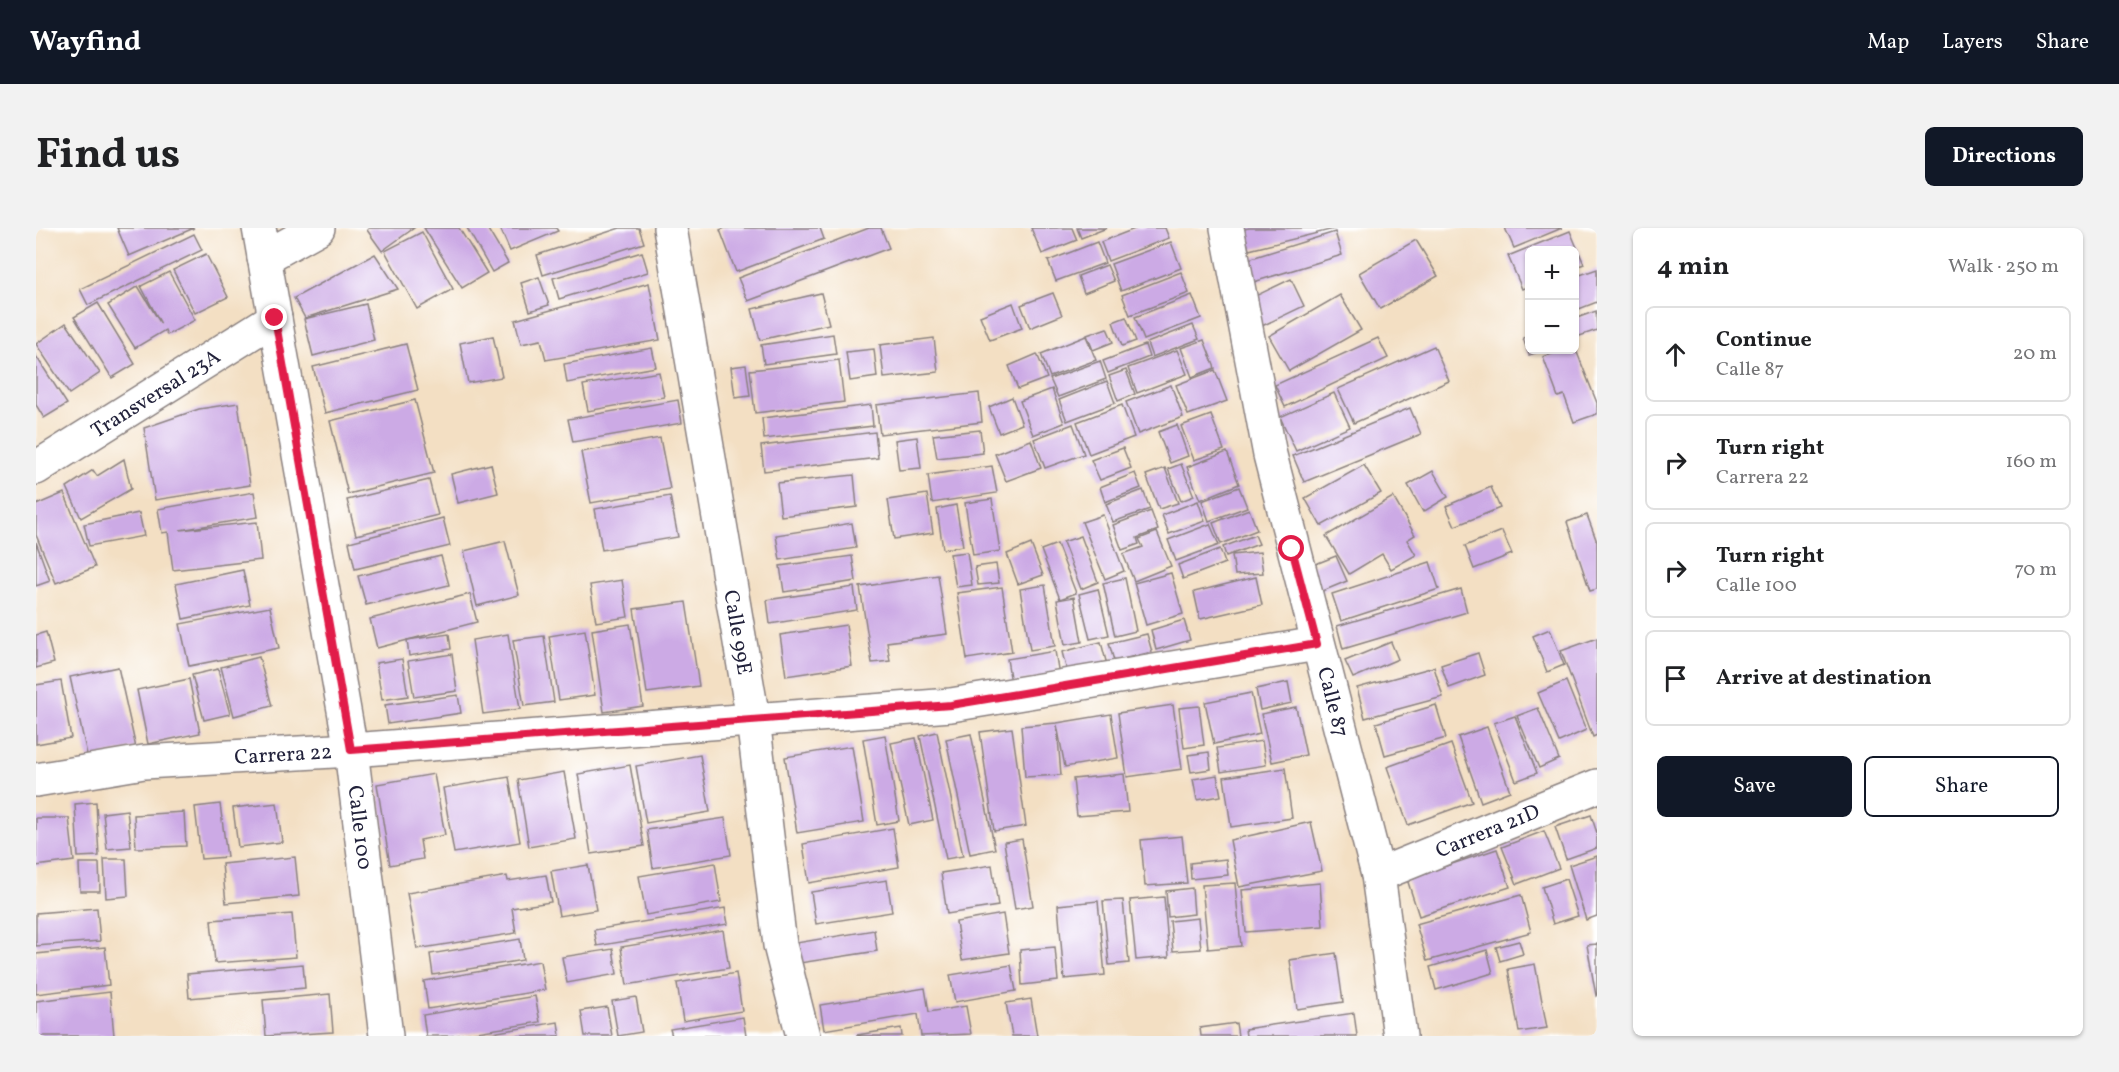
<!DOCTYPE html>
<meta charset="utf-8">
<style>
:root{--surface:#fff;--page:#f2f2f2;--text:#202124;--muted:#757577;--line:#e0e0e0;--accent:#111827}
body{margin:0;font-family:Vollkorn,serif;background:var(--page);color:var(--text)}
.controls{position:absolute;right:18px;top:18px;display:grid;overflow:hidden;border-radius:9px;box-shadow:0 2px 4px #0004}
.controls button{width:54px;height:54px;display:grid;place-items:center;padding:0;border:0;border-bottom:2px solid var(--line);background:var(--surface);color:var(--text);font:30px sans-serif}
.stop{position:absolute;width:18px;height:18px;margin:-14px;border:4px solid #e11d48;border-radius:50%;background:#fff}
.stop.end{background:#e11d48;border-color:#fff;box-shadow:0 2px 6px #0008}
.list{margin:0;padding:0;list-style:none}
h2{display:flex;justify-content:space-between;align-items:center;height:78px;margin:0;padding:0 24px;font-size:26px}
h2 small{font-size:20px;font-weight:400;color:var(--muted)}
.list li{display:grid;grid-template-columns:39px 1fr auto;gap:18px;align-items:center;box-sizing:border-box;height:96px;margin:0 12px 12px;padding:0 12px;border:2px solid var(--line);border-radius:9px}
.list b{display:block;font-size:22px;white-space:nowrap}
.list p{margin:0;font-size:20px;white-space:nowrap;color:var(--muted)}
.list em{font-size:20px;font-style:normal;color:var(--muted)}
.actions{display:flex;gap:12px;padding:18px 24px}
.actions a{flex:1;padding:14px 0;border:2px solid var(--accent);border-radius:9px;text-align:center;font-size:21px;color:var(--accent)}
.actions .main{background:var(--accent);color:#fff}
.icon{flex:none;width:33px;height:33px;fill:none;stroke:currentColor;stroke-width:2;stroke-linecap:round;stroke-linejoin:round}
.map{position:relative;flex:none;width:1561px;height:808px;overflow:hidden;border-radius:9px}
header{display:flex;align-items:center;gap:36px;box-sizing:border-box;height:84px;padding:0 30px;background:var(--accent);color:#fff}
header strong{font-size:28px}
nav{display:flex;gap:33px;margin-inline-start:auto;font-size:21px}
.intro{display:flex;align-items:center;justify-content:space-between;box-sizing:border-box;height:144px;padding:0 36px}
h1{margin:0;font-size:42px}
.button{padding:15px 27px;border-radius:9px;background:var(--accent);color:#fff;font-size:21px;font-weight:700}
main{display:flex;gap:36px;padding:0 36px}
aside{flex:1;background:var(--surface);border-radius:9px;box-shadow:0 2px 4px #0004}
.map>svg:first-child{display:block}
.building{fill:#ccaae5}
.lines{fill:none;stroke-linecap:round;stroke-linejoin:round}
.minor-casing{stroke:#8a807f;stroke-width:36}
.minor{stroke:#fff;stroke-width:33}
.route{stroke:#e11d48;stroke-width:8}
.labels{text-anchor:middle;stroke-width:4.5;stroke-linejoin:round;paint-order:stroke}
.street-label{font-size:21px;fill:#22223b;stroke:#fff}
</style>
<header>
<strong>Wayfind</strong>
<nav><a>Map</a><a>Layers</a><a>Share</a></nav>
</header>
<div class="intro"><h1>Find us</h1><a class="button">Directions</a></div>
<main>
<div class="map">
<svg width="1561" height="808" viewBox="0 0 1561 808">
<rect width="100%" height="100%" fill="#fff"/>
<filter id="ink" filterUnits="userSpaceOnUse"><feTurbulence type="fractalNoise" baseFrequency=".0167" numOctaves="2"/><feDisplacementMap in="SourceGraphic" scale="12" xChannelSelector="R" yChannelSelector="G"/><feConvolveMatrix kernelMatrix="1 2 1 2 8 2 1 2 1" color-interpolation-filters="sRGB"/></filter>
<filter id="wash" filterUnits="userSpaceOnUse"><feTurbulence type="fractalNoise" baseFrequency=".008" numOctaves="4" result="noise"/><feDisplacementMap in="SourceGraphic" scale="24" xChannelSelector="R" yChannelSelector="G"/><feGaussianBlur stdDeviation="1.35" result="paint"/><feColorMatrix in="noise" values="0 0 0 0 0 0 0 0 0 0 0 0 0 0 0 0 0 1.4 0 .05"/><feComposite in="paint" operator="in"/></filter>
<g filter="url(#wash)">
<rect width="100%" height="100%" fill="#f3dfc3"/>
<g id="blocks">
<g class="building">
<path d="M81,0h77l-65,28z"/>
<path d="M333,0h45l-32,23 -15,-21z"/>
<path d="M388,0h35l28,45 -25,15z"/>
<path d="M431,0h20l21,35 -16,9z"/>
<path d="M464,0h56l2,3 -48,20z"/>
<path d="M584,0h19l5,15 -101,32 -6,-20z"/>
<path d="M689,0h95l4,11 -88,33 -16,-42z"/>
<path d="M833,0h12l8,20 -141,53 -10,-23z"/>
<path d="M995,0h41l5,12 -35,14z"/>
<path d="M1041,0h30l-26,10z"/>
<path d="M1101,0h28l4,10 -61,23 -7,-19z"/>
<path d="M1213,0h85v1l-85,21 -5,-21z"/>
<path d="M1469,0h57l-48,20z"/>
<path d="M1534,3l14,33 -10,4v-18h-44v36l-8,3 -14,-33z"/>
<path d="M386,4l31,57 -36,20 -32,-58z"/>
<path d="M1299,4l7,23 -95,29 -8,-22z"/>
<path d="M158,6l8,16 -114,55 -8,-16z"/>
<path d="M1380,12l22,36 -58,33 -21,-36z"/>
<path d="M1061,14l8,21 -49,18 -8,-20z"/>
<path d="M1135,14l10,26 -60,23 -10,-27z"/>
<path d="M606,24l6,20 -89,27 -6,-21z"/>
<path d="M170,26l22,43 -33,16 -22,-43z"/>
<path d="M339,26l23,35 -93,29 -11,-20z"/>
<path d="M1071,37l7,16 -30,12 -6,-17z"/>
<path d="M1561,41v33l-23,9v-34z"/>
<path d="M133,44l26,48 -28,15 -2,-5 -30,18 -27,-43 30,-19 23,38 -20,-38z"/>
<path d="M1145,44l8,21 -59,22 -8,-20z"/>
<path d="M503,49l10,28 -19,6 -9,-28z"/>
<path d="M1255,51l13,27 -42,20 -13,-27z"/>
<path d="M613,55l11,57 -114,20 -5,-20 -20,4 -6,-24z"/>
<path d="M785,65l8,31 -69,16 -8,-31z"/>
<path d="M1017,65l9,22 -32,13 -9,-23z"/>
<path d="M1156,67l9,23 -57,22 -9,-23z"/>
<path d="M1304,67l21,35 -72,41 -20,-35z"/>
<path d="M62,75l37,61 -23,14 -38,-61z"/>
<path d="M977,75l9,25 -32,12 -10,-24z"/>
<path d="M330,76l8,36 -61,16 -9,-37z"/>
<path d="M1560,83l1,19 -23,8v-19z"/>
<path d="M1090,89l10,24 -14,5 -9,-24z"/>
<path d="M30,95l34,50 -31,21 -33,-50z"/>
<path d="M1157,97l6,14 -47,18 -5,-14z"/>
<path d="M1071,100l6,14 -20,8 -6,-15z"/>
<path d="M797,106l3,20 -72,10 -3,-19z"/>
<path d="M457,108l9,41 -34,6 -8,-40z"/>
<path d="M1050,108l10,24 -46,17 -9,-23z"/>
<path d="M1494,108v14h13l-14,5 -6,-17z"/>
<path d="M898,110l4,34 -54,6 -4,-33z"/>
<path d="M1342,110l10,20 -103,49 -10,-22z"/>
<path d="M1168,112l11,28 -23,9 -11,-29z"/>
<path d="M370,116l12,46 -93,23 -12,-46z"/>
<path d="M1109,117l4,12 -41,16 -5,-12z"/>
<path d="M1398,118l15,35 -95,42 -16,-34z"/>
<path d="M616,120l4,19 -89,16 -3,-19z"/>
<path d="M838,121l3,28 -27,4 -4,-29z"/>
<path d="M1141,122l10,24 -50,19 -9,-25z"/>
<path d="M1527,122h13l21,53v11l-23,8 -10,-27 -6,2 -15,-40z"/>
<path d="M1001,126l10,24 -29,11 -9,-23z"/>
<path d="M0,128l31,48 -23,14 -8,-13z"/>
<path d="M803,132l5,42 -89,11 -5,-43z"/>
<path d="M1064,133l6,18 -48,18 -8,-18z"/>
<path d="M710,137l4,31 -15,2 -4,-31z"/>
<path d="M1090,142l9,24 -17,7 -9,-25z"/>
<path d="M1179,142l12,31 -39,14 -12,-30z"/>
<path d="M623,144l5,25 -76,14 -5,-26z"/>
<path d="M1071,153l8,22 -48,18 -8,-21z"/>
<path d="M1135,157l12,32 -45,17 -12,-32z"/>
<path d="M1016,161l12,34 -31,12 -13,-34z"/>
<path d="M943,165l3,29 -102,12 -4,-29z"/>
<path d="M1298,165l16,34 -54,24 -16,-34z"/>
<path d="M976,169l10,27 -23,9 -10,-26z"/>
<path d="M379,172l19,73 -86,21 -18,-73z"/>
<path d="M642,172l4,23 -109,19 -5,-23z"/>
<path d="M202,175l12,82 -95,15 -11,-72 55,-19z"/>
<path d="M835,177l2,21 -109,13 -2,-21z"/>
<path d="M1086,177l12,32 -45,17 -12,-32z"/>
<path d="M1374,180l11,26 -117,48 -11,-26z"/>
<path d="M1175,187l13,35 -30,10 -13,-34z"/>
<path d="M1037,196l11,30 -39,14 -11,-29z"/>
<path d="M1141,197l11,31 -18,7 -12,-31z"/>
<path d="M944,202l3,23 -46,5 -4,-23z"/>
<path d="M839,204l3,26 -114,13 -3,-25z"/>
<path d="M881,209l4,31 -22,2 -4,-30z"/>
<path d="M624,210l10,51 -79,14 -10,-51z"/>
<path d="M995,212l10,28 -35,13 -11,-27z"/>
<path d="M1087,220l8,20 -31,12 -9,-20z"/>
<path d="M1191,224l12,32 -39,16 -13,-33z"/>
<path d="M88,231l7,30 -50,29 -14,-31 26,-17 4,6z"/>
<path d="M455,236l7,29 -40,10 -7,-29z"/>
<path d="M1145,236l13,32 -13,5 -13,-32z"/>
<path d="M1328,237l17,28 -60,33 -16,-28z"/>
<path d="M956,238l5,27 -65,10 -4,-28z"/>
<path d="M1129,240l13,35 -19,6 -13,-34z"/>
<path d="M1397,243l15,26 -25,15 -15,-27z"/>
<path d="M1099,245l6,15 -36,14 -5,-15z"/>
<path d="M818,247l3,32 -76,9 -4,-33z"/>
<path d="M393,252l9,35 -82,20 -9,-35z"/>
<path d="M1203,259l8,20 -38,14 -7,-20z"/>
<path d="M1455,259l9,21 -45,18 -9,-20z"/>
<path d="M1107,262l7,19 -37,13 -7,-18z"/>
<path d="M218,264l4,25 -78,13 77,-8 4,38 -88,10 -5,-38 -6,1 -4,-24z"/>
<path d="M28,265l31,74 -39,16 -20,-48v-30z"/>
<path d="M891,266l6,39 -39,6 -6,-39z"/>
<path d="M634,268l8,41 -76,13 -7,-41z"/>
<path d="M1357,269l22,38 -8,5 9,15 -25,14 -9,-15 -33,20 -23,-38z"/>
<path d="M956,271l8,52 -27,4 -8,-52z"/>
<path d="M1162,273l7,20 -36,13 -7,-19z"/>
<path d="M920,277l7,41 -20,3 -6,-40z"/>
<path d="M1213,281l8,21 -36,14 -8,-21z"/>
<path d="M1115,283l7,19 -21,8 2,6 -17,6 -9,-25z"/>
<path d="M103,285l5,23 -55,10 -5,-22z"/>
<path d="M1067,287l21,56 -19,8 -23,-57z"/>
<path d="M1551,287l10,27v47l-7,2 -23,-69z"/>
<path d="M407,290l7,28 -95,23 -6,-27z"/>
<path d="M816,295l4,25 -76,12 -4,-25z"/>
<path d="M1174,296l9,21 -43,16 -8,-21z"/>
<path d="M1466,303l10,23 -38,15 -9,-23z"/>
<path d="M1121,304l14,34 -37,15 -11,-27 20,-7 -4,-8z"/>
<path d="M1219,307l4,9 -33,12 -3,-9z"/>
<path d="M1045,308l17,46 -17,7 -18,-47z"/>
<path d="M469,313l14,54 -42,11 -13,-55z"/>
<path d="M0,314l14,39 -14,5z"/>
<path d="M995,316l12,31 -25,9 -11,-30z"/>
<path d="M1021,316l19,49 -16,6 -19,-49z"/>
<path d="M1184,321l5,14 -42,16 -5,-14z"/>
<path d="M931,324l5,33 -16,2 -6,-33z"/>
<path d="M1224,324l3,21 -28,2 -3,-20z"/>
<path d="M405,328l8,29 -83,20 -8,-29z"/>
<path d="M816,328l4,25 -72,11 -4,-26z"/>
<path d="M1300,328l11,25 -29,12 -10,-26z"/>
<path d="M1394,334l9,27 -98,32 -9,-27z"/>
<path d="M960,336l3,19 -21,2 -3,-18z"/>
<path d="M207,342l7,35 -67,14 -7,-35z"/>
<path d="M1135,345l12,41 -37,11 -12,-42z"/>
<path d="M902,347l9,59 -60,8 3,19 -18,2 -12,-76z"/>
<path d="M1220,349l6,28 -62,14 -6,-27z"/>
<path d="M1089,350l11,53 -21,5 -12,-53z"/>
<path d="M586,352l6,37 -32,5 -6,-37z"/>
<path d="M1009,357l10,61 -25,4 -10,-61z"/>
<path d="M818,359l3,23 -87,14 -3,-24z"/>
<path d="M966,359l10,65 -45,7 -10,-66z"/>
<path d="M1062,361l11,46 -19,4 -11,-45z"/>
<path d="M1425,361l6,23 -124,37 -6,-23z"/>
<path d="M434,366l7,28 -100,26 -7,-29z"/>
<path d="M1038,369l8,45 -17,3 -8,-45z"/>
<path d="M650,374l13,84 -52,7 -13,-84z"/>
<path d="M234,379l9,41 -90,18 -9,-42z"/>
<path d="M1148,392l6,20 -34,10 -5,-20z"/>
<path d="M594,396l13,82 -39,6 -12,-82z"/>
<path d="M810,397l6,41 -66,10 -6,-41z"/>
<path d="M1514,401l14,36 -17,7 -14,-36z"/>
<path d="M549,402l10,65 -36,5 -10,-64z"/>
<path d="M10,404l8,31 -18,5v-33z"/>
<path d="M413,406l2,15 -42,7 -2,-16z"/>
<path d="M472,406l12,75 -37,5 -11,-74z"/>
<path d="M1111,406l5,18 -38,9 -5,-18z"/>
<path d="M508,408l10,66 -30,4 -11,-66z"/>
<path d="M1561,410v97l-4,2 -32,-86z"/>
<path d="M1065,414l6,23 -39,10 -6,-23z"/>
<path d="M1355,414l7,17 -45,19 -8,-17z"/>
<path d="M1019,423l4,24 -48,8 -4,-24z"/>
<path d="M1442,425l7,22 -36,13 -8,-23z"/>
<path d="M416,426l5,37 -43,6 -6,-36z"/>
<path d="M223,429l13,49 -38,10 -13,-49z"/>
<path d="M366,431l6,37 -26,4 -6,-37z"/>
<path d="M82,439l18,81 -48,11 -18,-82z"/>
<path d="M1398,439l9,30 -78,21 -8,-30z"/>
<path d="M182,441l12,45 -26,6 -12,-45z"/>
<path d="M153,451l11,54 -52,11 -11,-54z"/>
<path d="M25,453l10,57 -35,6v-59z"/>
<path d="M1530,453l20,49 -27,12 -21,-49z"/>
<path d="M1252,454l4,21 -32,7 -4,-21z"/>
<path d="M1215,465l9,41 -46,10 -9,-42z"/>
<path d="M422,467l3,18 -73,11 -3,-19z"/>
<path d="M1137,477l9,64 -55,8 -9,-64z"/>
<path d="M1400,477l10,33 -61,17 -9,-32z"/>
<path d="M1163,478l5,39 -20,3 -5,-40z"/>
<path d="M1260,479l10,48 -34,7 -11,-48z"/>
<path d="M1502,480l21,51 -20,9 -22,-52z"/>
<path d="M1075,486l7,44 -53,9 -8,-42 4,50 -36,2 -4,-51 36,-3z"/>
<path d="M1479,488l22,57 -21,8 -22,-58z"/>
<path d="M1451,499l23,64 -29,11 -23,-65z"/>
<path d="M976,500l14,98 -32,5 -14,-99z"/>
<path d="M901,504l26,124 -17,3 -26,-123z"/>
<path d="M935,506l24,115 -25,5 -24,-115z"/>
<path d="M849,507l14,86 -22,4 -14,-86z"/>
<path d="M880,510l17,82 -24,5 -18,-82z"/>
<path d="M1226,513l4,24 -45,7 -4,-24z"/>
<path d="M1415,516l21,58 -64,23 -21,-58z"/>
<path d="M816,518l12,76 -67,11 -12,-76z"/>
<path d="M1173,524l2,17 -20,3 -3,-17z"/>
<path d="M664,527l10,57 -64,11 -10,-57z"/>
<path d="M594,537l14,81 -53,8 -13,-80z"/>
<path d="M1249,540l7,50 -61,9 -7,-50z"/>
<path d="M528,544l12,67 -47,8 -11,-67z"/>
<path d="M398,546l11,61 -25,5 3,19 -33,6 -13,-81z"/>
<path d="M1088,546l4,38 -51,4 -4,-37z"/>
<path d="M1181,547l4,21 -24,4 -4,-21z"/>
<path d="M473,549l11,65 -66,11 -11,-65z"/>
<path d="M60,574l3,54 -21,1 -3,-53z"/>
<path d="M241,575l5,39 -44,5 -5,-39z"/>
<path d="M184,576l7,53 -26,2 -6,-52z"/>
<path d="M91,582l4,37 -24,2 -4,-36z"/>
<path d="M148,584l2,34 -50,2 -2,-33z"/>
<path d="M1555,587l6,18v15l-31,11 -11,-32z"/>
<path d="M0,590h33l5,43 -38,5z"/>
<path d="M689,590l6,37 -78,13 -6,-38z"/>
<path d="M1275,594l11,49 -83,16 -9,-47z"/>
<path d="M857,600l6,39 -90,16 -6,-39z"/>
<path d="M1508,603l15,37 -42,16 -15,-37z"/>
<path d="M1146,608l5,47 -42,3 -4,-46z"/>
<path d="M986,611l11,67 -18,3 -11,-67z"/>
<path d="M1461,621l13,38 -91,29 -12,-37z"/>
<path d="M1561,628v60l-11,4 -17,-55z"/>
<path d="M259,629l4,39 -73,7 -4,-39z"/>
<path d="M68,631h22l2,37 -22,2z"/>
<path d="M1190,631l2,16 -37,4 -1,-16z"/>
<path d="M43,635h20l1,28h-20z"/>
<path d="M679,635l6,39 -75,13 -7,-39z"/>
<path d="M552,637l8,45 -37,6 -8,-45z"/>
<path d="M956,637l6,41 -51,8 -6,-41z"/>
<path d="M510,647l5,27 -39,6 4,25 -99,16 -10,-56 100,-17 1,5z"/>
<path d="M1530,651l12,37 -25,8 -11,-37z"/>
<path d="M851,652l5,32 -76,12 -5,-32z"/>
<path d="M1199,655l6,63 -33,3 -6,-64z"/>
<path d="M1284,655l3,43 -77,6 -4,-42z"/>
<path d="M1156,660l2,26 -26,3 -2,-26z"/>
<path d="M1485,667l10,37 -104,29 -11,-37z"/>
<path d="M1128,669l5,60 -33,3 -6,-60z"/>
<path d="M1087,672l6,63 -20,2 -6,-64z"/>
<path d="M1062,673l7,74 -41,4 -6,-74z"/>
<path d="M61,680l3,33 -64,5v-33z"/>
<path d="M689,680l3,16 -131,22 -3,-16z"/>
<path d="M256,686l4,43 -81,6 -4,-43z"/>
<path d="M967,686l6,39 -47,7 -6,-38z"/>
<path d="M1162,690l3,31 -28,2 -3,-30z"/>
<path d="M687,702l6,38 -102,17 -6,-38z"/>
<path d="M838,702l3,21 -77,12 -4,-20z"/>
<path d="M484,711l3,21 -90,15 -3,-21z"/>
<path d="M1483,713l4,13 -23,7 -4,-14z"/>
<path d="M1561,716v51l-1,1 -9,-51z"/>
<path d="M69,719l4,38 -73,9v-40z"/>
<path d="M1019,719l3,34 -36,4 -2,-35z"/>
<path d="M577,721l4,25 -50,9 -5,-26z"/>
<path d="M1451,722l6,23 -57,17 -6,-23z"/>
<path d="M1300,725l7,49 -46,7 -7,-49z"/>
<path d="M504,733l5,29 -117,19 -4,-28z"/>
<path d="M267,736l2,24 -116,10 -2,-24z"/>
<path d="M1499,736l12,64 -28,4 -11,-63z"/>
<path d="M975,737l5,26 -61,11 -5,-27z"/>
<path d="M700,745l6,38 -59,10 -6,-38z"/>
<path d="M889,760l4,24 37,-6 5,28 -50,2 -3,-22 -94,16 -4,-25z"/>
<path d="M74,764l4,44h-78v-35z"/>
<path d="M294,766l3,38 -67,4 -3,-36z"/>
<path d="M499,768l5,26 -88,14h-26l-3,-21z"/>
<path d="M600,769l6,35 -24,4 -6,-35z"/>
<path d="M995,771l6,37h-25l-6,-33z"/>
<path d="M571,779l5,29h-27l-4,-25z"/>
<path d="M1318,785l3,23h-111l-1,-7z"/>
<path d="M707,789l3,19h-74l-2,-7z"/>
<path d="M522,794l2,14h-80v-1z"/>
<path d="M1200,795l2,13h-37l-1,-8z"/>
<path d="M865,800l1,8h-45v-1z"/>
</g>
</g>
</g>
<g filter="url(#ink)">
<use href="#blocks" fill-opacity="0" stroke="#8a807f" stroke-width="1.5"/>
<g class="lines">
<g class="minor-casing">
<g id="minor">
<path id="s1" d="M223,0l92,522 35,286"/>
<path id="s2" d="M634,0l83,491 27,226 23,91"/>
<path id="s3" d="M1191,0l43,227 108,420 22,161"/>
<path d="M228,30l54,-30"/>
<path id="s4" d="M0,240l239,-150"/>
<path id="s5" d="M0,552l108,-18 207,-12 600,-45 366,-61"/>
<path id="s6" d="M1342,647l219,-89"/>
</g>
</g>
<use href="#minor" class="minor"/>
</g>
</g>
<g class="lines" filter="url(#ink)">
<path class="route" d="M239,90l76,432 600,-45 366,-61 -25,-95"/>
</g>
<g class="labels">
<g class="street-label">
<text dy="7" stroke="none"><textPath href="#s4" startOffset="141">Transversal 23A</textPath></text>
<text dy="7" stroke="none"><textPath href="#s2" startOffset="410">Calle 99E</textPath></text>
<text dy="7" stroke="none"><textPath href="#s3" startOffset="486">Calle 87</textPath></text>
<text dy="7" stroke="none"><textPath href="#s5" startOffset="249">Carrera 22</textPath></text>
<text dy="7" stroke="none"><textPath href="#s1" startOffset="608">Calle 100</textPath></text>
<text dy="7" stroke="none"><textPath href="#s6" startOffset="118">Carrera 21D</textPath></text>
</g>
</g>
</svg>
<div class="controls">
<button>+</button>
<button>−</button>
</div>
<div class="stop" style="left:1256px;top:321px"></div>
<div class="stop end" style="left:239px;top:90px"></div>
</div>
<aside>
<h2>4 min<small>Walk · 250 m</small></h2>
<ul class="list">
<li><svg class="icon" aria-label="ahead" viewBox="0 0 24 24"><path d="M12 20V5M6 11l6-6 6 6"/></svg><div><b>Continue</b><p>Calle 87</p></div><em>20 m</em></li>
<li><svg class="icon" aria-label="right" viewBox="0 0 24 24"><path d="M7 20v-9h11M14 6l5 5-5 5"/></svg><div><b>Turn right</b><p>Carrera 22</p></div><em>160 m</em></li>
<li><svg class="icon" aria-label="right" viewBox="0 0 24 24"><path d="M7 20v-9h11M14 6l5 5-5 5"/></svg><div><b>Turn right</b><p>Calle 100</p></div><em>70 m</em></li>
<li><svg class="icon" aria-label="arrive" viewBox="0 0 24 24"><path d="M6 21V4h12l-3 4 3 4H6"/></svg><div><b>Arrive at destination</b></div></li>
</ul>
<div class="actions"><a class="main">Save</a><a>Share</a></div>
</aside>
</main>
